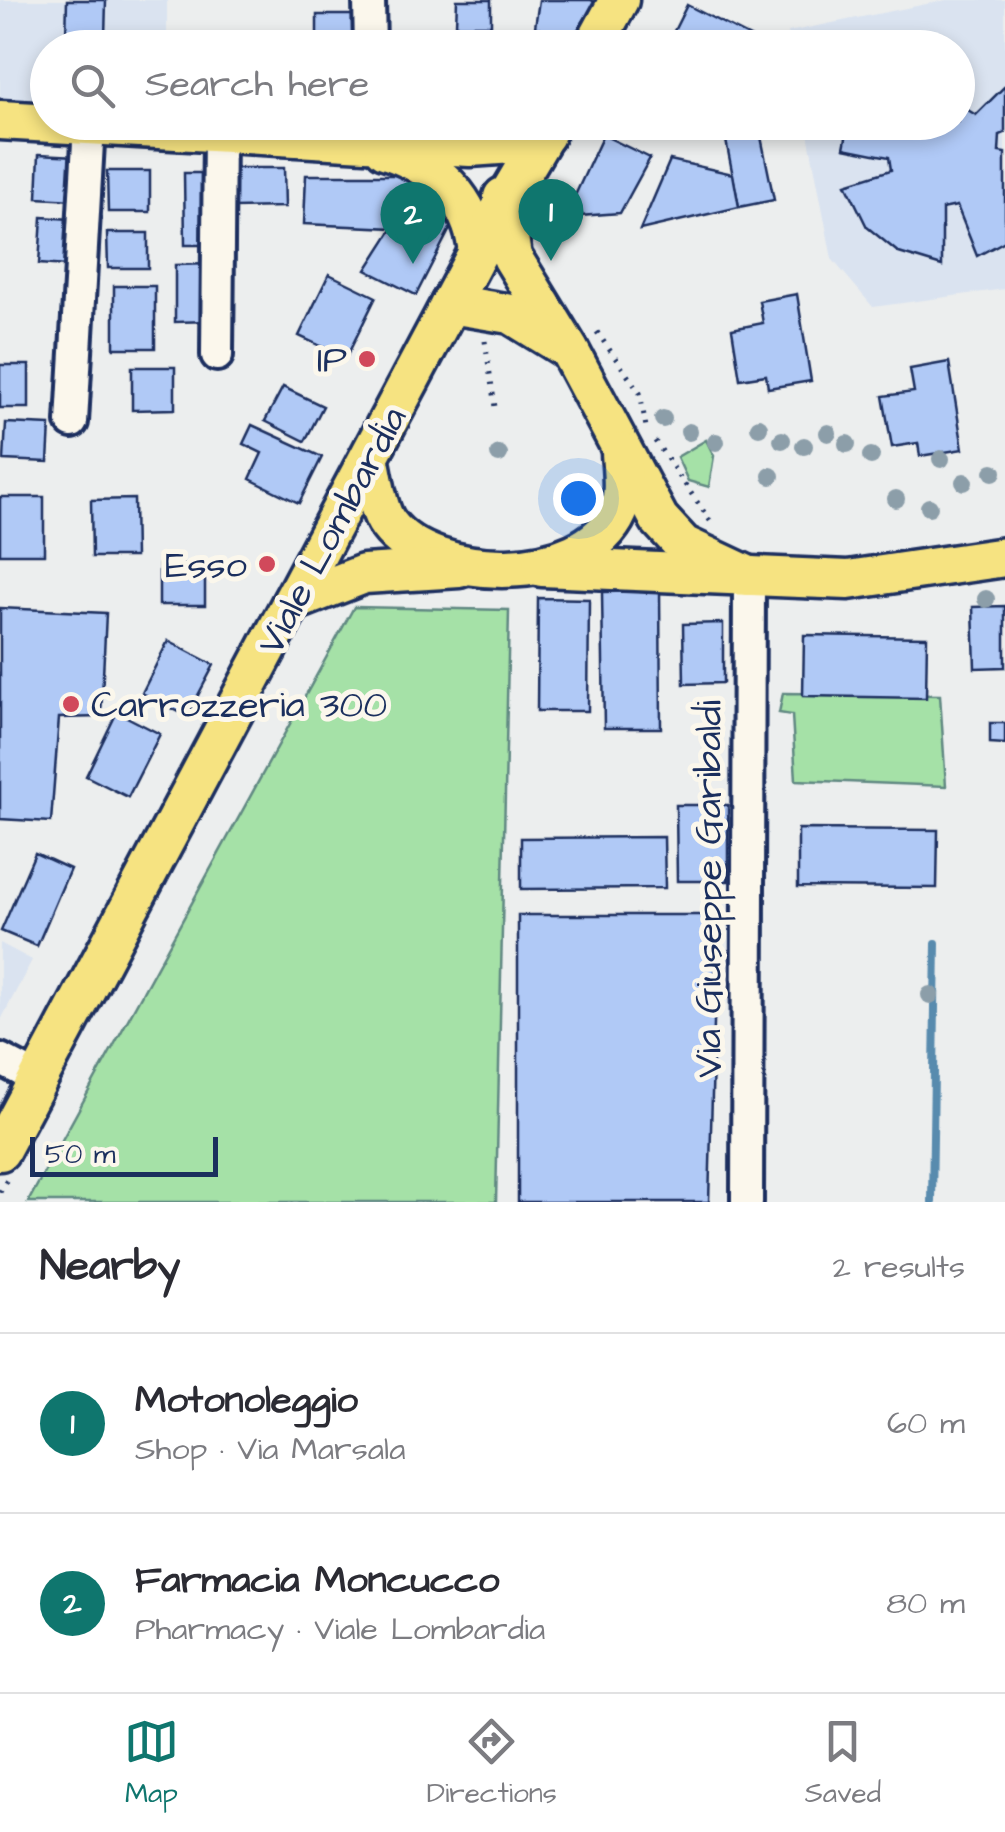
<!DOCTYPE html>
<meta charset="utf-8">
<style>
:root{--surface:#fff;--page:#f7f7f7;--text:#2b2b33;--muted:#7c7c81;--line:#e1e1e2;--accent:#0f766e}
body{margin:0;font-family:"Architects Daughter",sans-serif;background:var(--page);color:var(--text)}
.scale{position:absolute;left:30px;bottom:25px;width:188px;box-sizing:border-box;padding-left:10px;border:5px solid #1b2f5e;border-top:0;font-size:28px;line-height:35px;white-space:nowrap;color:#1b2f5e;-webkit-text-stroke:8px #fbf7ec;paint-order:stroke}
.you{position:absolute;left:578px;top:498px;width:35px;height:35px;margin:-25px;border:8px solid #fff;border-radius:50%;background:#1a73e8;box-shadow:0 0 0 15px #1a73e833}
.badge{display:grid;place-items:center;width:65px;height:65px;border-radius:50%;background:var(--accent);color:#fff;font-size:32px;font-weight:700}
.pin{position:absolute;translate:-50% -82px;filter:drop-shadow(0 2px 5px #0008)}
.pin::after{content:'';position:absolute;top:52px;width:35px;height:30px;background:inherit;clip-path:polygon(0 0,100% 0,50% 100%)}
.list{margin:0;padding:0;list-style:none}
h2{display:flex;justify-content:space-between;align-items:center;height:130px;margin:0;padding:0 40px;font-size:42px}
h2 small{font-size:32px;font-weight:400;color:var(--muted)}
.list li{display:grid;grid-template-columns:65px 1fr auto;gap:30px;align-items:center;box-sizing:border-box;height:180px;padding:0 40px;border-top:2px solid var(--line)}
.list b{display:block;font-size:38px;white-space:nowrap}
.list p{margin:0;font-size:32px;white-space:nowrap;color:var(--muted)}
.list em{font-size:32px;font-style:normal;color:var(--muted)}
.icon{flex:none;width:55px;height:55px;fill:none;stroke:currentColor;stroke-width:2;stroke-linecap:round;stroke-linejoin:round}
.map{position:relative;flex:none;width:1005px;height:1202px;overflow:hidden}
.search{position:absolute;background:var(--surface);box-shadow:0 5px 15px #0003;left:30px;right:30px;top:30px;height:110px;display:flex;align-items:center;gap:25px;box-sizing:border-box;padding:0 35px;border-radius:55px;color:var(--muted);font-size:38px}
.sheet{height:490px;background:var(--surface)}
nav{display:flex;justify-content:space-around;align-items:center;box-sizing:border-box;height:140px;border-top:2px solid var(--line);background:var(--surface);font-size:28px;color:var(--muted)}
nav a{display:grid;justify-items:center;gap:5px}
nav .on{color:var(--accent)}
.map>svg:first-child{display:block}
.built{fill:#dae3f0}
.green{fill:#a5e1a7;stroke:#608882;stroke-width:2.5}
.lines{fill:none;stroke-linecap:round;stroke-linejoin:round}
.stream{stroke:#598bae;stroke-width:8}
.building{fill:#b0c9f6;stroke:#1b2f5e;stroke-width:2.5}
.minor-casing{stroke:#1b2f5e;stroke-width:38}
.major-casing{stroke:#1b2f5e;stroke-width:45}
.path{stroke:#1b2f5e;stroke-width:5;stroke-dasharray:2.5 8;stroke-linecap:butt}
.minor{stroke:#fbf7ec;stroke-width:30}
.major{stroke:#f6e381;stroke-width:38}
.tree{fill:#8c9ea9}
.poi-dot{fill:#d1495b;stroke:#fbf7ec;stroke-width:4}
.labels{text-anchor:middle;stroke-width:10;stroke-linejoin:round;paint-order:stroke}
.poi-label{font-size:38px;fill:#1b2f5e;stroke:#fbf7ec;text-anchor:end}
.street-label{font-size:38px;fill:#1b2f5e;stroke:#fbf7ec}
</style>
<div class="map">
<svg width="1005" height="1202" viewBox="0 0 1005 1202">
<rect width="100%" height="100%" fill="#eceeee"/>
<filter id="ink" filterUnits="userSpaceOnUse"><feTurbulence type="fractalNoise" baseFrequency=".01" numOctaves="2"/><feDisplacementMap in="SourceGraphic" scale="20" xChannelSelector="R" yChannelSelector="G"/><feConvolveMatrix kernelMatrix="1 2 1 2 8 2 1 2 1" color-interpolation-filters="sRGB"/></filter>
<g filter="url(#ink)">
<g class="built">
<path d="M0,0h167v47l-119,1 -1,59 -47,-1z"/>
<path d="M946,0h59v289l-132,18 -41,-48 -26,-136 152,-1v-74l-167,-1 -3,-15z"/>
<path d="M0,943l32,17 -32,62z"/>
</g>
<g class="green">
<path d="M706,440l8,16 -5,31 -21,-6 -11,-24z"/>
<path d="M354,607l155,3 -13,592h-468z"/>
<path d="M783,693l157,2 6,91 -150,-6 -4,-65 -13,-2z"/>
</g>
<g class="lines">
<path class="stream" d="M932,1202l4,-259"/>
</g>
<g class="building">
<path d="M67,0h39l-1,38 -39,-1z"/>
<path d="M457,0h34v25h-35z"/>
<path d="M539,0h52l5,2 -27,41 -34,-16z"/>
<path d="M687,5l69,35 -4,8 -85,-3z"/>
<rect x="317" y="15" width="43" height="33"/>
<path d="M504,34l24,1v10l12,3h-54l17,-3z"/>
<path d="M1005,86v47l-5,2 -1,17 6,1v88l-28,15 -20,-50 -15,3v57l-43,-13 -32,-26 -21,-43 45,-14 -2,-13 -45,-9 5,-26h109v-18l18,11z"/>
<path d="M758,122l16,78 -35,7 -16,-82z"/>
<path d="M603,135l47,23 -30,55 -55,4z"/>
<path d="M39,154l37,2 -2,44 -37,-2z"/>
<path d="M670,160l63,14 6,33 -99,23z"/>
<path d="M235,168h49l1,39 -50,1z"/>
<path d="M107,171h43v41h-42z"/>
<path d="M184,173h24l1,72h-24z"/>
<path d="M306,175h106l44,42 -40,78 -50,-25 27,-42 -89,-4z"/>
<path d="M42,217l28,2 -3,47 -28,-2z"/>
<path d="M107,233h41v35h-40z"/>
<path d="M211,264l1,57 -37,1v-57z"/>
<path d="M329,274l47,23 -30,61 -47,-22z"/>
<rect x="114" y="286" width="41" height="62"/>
<path d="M797,294l14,87 -43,7 -2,-13 -26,4 -8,-50 31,-6 -4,-22z"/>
<path d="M949,362l14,87 -43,7 -2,-13 -26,4 -9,-51 31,-4 -4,-23z"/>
<rect x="0" y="365" width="29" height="43"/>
<path d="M132,367h43v42l-43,1z"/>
<path d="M283,387l40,19 -18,35 -40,-20z"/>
<path d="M6,423l44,2 -2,37 -44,-2z"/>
<path d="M252,425l70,32 -23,46 -49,-24 12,-26 -19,-9z"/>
<rect x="0" y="497" width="44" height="57"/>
<path d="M134,499l1,58h-43l-1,-57z"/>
<rect x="159" y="565" width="46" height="40"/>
<path d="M660,591l1,137h-57l-2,-136z"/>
<path d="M538,598l51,1 -1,112h-51z"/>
<path d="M1005,606v61l-30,1 -2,-61z"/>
<path d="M0,608l106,5 -5,104 -42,1 -8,104 -51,-3z"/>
<path d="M723,623v60l-39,1 -1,-60z"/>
<path d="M804,635l123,2 -1,61 -123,-2z"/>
<path d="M168,641l46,24 -27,51 -45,-23z"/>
<path d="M117,712l43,22 -32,63 -42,-21z"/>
<path d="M990,723h15v21l-15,-1z"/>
<path d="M676,805h52v76h-51z"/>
<path d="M798,829l140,1 -1,58 -139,-1z"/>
<path d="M664,837l1,51 -144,1v-51z"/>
<path d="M35,853l35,16 -33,77 -36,-15z"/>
<path d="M518,915h199l-8,287h-191z"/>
</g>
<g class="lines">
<g class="minor-casing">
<g id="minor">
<path d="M369,0l1,48"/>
<path d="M217,355l2,-223"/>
<path d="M72,422l17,-297"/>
<path d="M0,1059l38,20"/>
<path d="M747,1202l2,-626"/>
</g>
</g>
<g class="major-casing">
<g id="major">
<path d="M593,48l26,-48"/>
<path d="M0,120l470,27 43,-3 32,-9"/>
<path d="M385,149c51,16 87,50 93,103"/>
<path d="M503,197l9,60 57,93 90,169 24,26 66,31"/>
<path d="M450,304l61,10 52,32"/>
<path d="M369,458c5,19 7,50 19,66 44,59 197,62 230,-12 8,-18 4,-41 3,-60"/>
<path d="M542,567l306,13 157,-23"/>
<path d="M292,602l72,-28 95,-6"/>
<path d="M0,1151l504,-948 48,-81"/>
</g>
</g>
<g class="path">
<path d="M597,332l43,61 6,34"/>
<path d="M485,341l10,66"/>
<path d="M655,441l56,81"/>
<path d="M0,1192l7,-13"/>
</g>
<use href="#minor" class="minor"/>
<use href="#major" class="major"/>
</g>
<g class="tree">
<circle cx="663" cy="419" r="9"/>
<circle cx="759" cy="427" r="9"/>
<circle cx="689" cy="432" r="9"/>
<circle cx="828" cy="433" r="9"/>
<circle cx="782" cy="440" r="9"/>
<circle cx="716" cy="442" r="9"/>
<circle cx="847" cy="444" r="9"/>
<circle cx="804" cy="446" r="9"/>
<circle cx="499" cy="454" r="9"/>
<circle cx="871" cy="456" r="9"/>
<circle cx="941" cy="459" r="9"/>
<circle cx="993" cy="472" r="9"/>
<circle cx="771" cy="476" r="9"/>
<circle cx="964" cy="482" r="9"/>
<circle cx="896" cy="499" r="9"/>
<circle cx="929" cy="507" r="9"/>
<circle cx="986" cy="599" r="9"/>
<circle cx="930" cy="995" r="9"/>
</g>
</g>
<g class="poi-dot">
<circle cx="367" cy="359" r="10"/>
<circle cx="267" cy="564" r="10"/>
<circle cx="71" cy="704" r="10"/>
</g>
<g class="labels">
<g class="poi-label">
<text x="347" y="372">IP</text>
<text x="247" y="577">Esso</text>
<text x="91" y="717" text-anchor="start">Carrozzeria 300</text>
</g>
<g class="street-label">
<text transform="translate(331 530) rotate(-62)" y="13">Viale Lombardia</text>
<text transform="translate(708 889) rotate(-90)" y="13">Via Giuseppe Garibaldi</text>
</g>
</g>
</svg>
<div class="scale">50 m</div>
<div class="you"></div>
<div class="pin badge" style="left:551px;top:261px">1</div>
<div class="pin badge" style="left:413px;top:264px">2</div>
<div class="search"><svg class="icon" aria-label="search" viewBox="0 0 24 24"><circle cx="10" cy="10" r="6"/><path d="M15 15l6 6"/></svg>Search here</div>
</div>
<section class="sheet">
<h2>Nearby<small>2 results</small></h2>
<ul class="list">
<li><span class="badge">1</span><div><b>Motonoleggio</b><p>Shop · Via Marsala</p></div><em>60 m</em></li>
<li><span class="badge">2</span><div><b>Farmacia Moncucco</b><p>Pharmacy · Viale Lombardia</p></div><em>80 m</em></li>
</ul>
</section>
<nav>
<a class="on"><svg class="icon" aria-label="map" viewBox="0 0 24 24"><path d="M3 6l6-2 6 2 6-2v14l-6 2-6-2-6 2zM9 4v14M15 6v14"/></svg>Map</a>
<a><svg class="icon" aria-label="directions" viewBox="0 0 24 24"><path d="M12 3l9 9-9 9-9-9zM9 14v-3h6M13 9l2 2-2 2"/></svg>Directions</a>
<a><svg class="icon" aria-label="saved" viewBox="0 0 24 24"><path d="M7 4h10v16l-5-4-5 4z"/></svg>Saved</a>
</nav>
